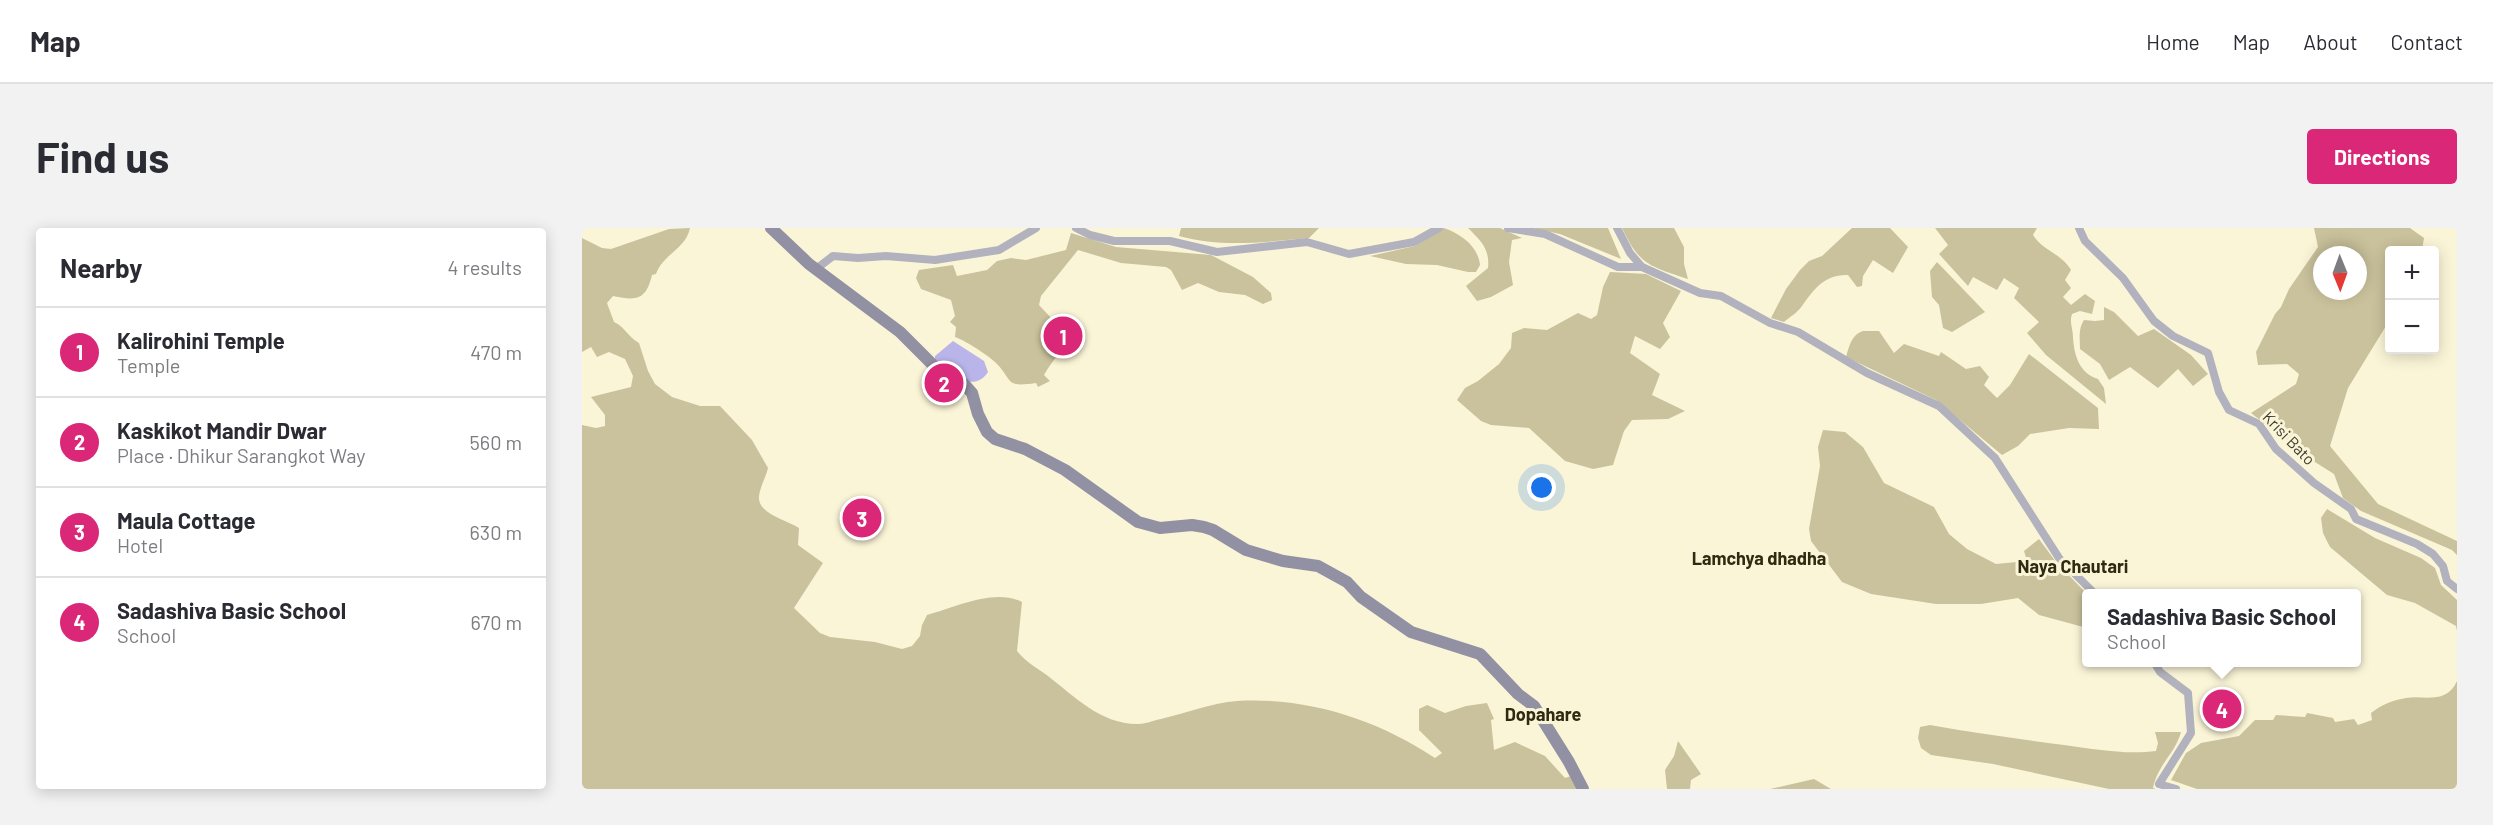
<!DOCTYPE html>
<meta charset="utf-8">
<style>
:root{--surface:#fff;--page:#f2f2f3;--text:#2b2b33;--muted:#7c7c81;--line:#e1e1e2;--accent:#db2777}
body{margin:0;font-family:Barlow,sans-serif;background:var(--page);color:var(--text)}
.controls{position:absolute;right:18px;top:18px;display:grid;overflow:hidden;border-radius:6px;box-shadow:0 3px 15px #0003}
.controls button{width:54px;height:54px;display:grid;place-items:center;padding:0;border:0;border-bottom:2px solid var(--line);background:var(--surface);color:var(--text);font:30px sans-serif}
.compass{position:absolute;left:1731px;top:18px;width:54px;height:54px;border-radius:50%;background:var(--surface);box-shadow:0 3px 15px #0003;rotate:179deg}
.you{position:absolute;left:960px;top:260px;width:21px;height:21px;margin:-15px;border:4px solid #fff;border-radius:50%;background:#1a73e8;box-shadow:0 0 0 9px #1a73e833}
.badge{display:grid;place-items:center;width:39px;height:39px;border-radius:50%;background:var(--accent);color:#fff;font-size:20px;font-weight:700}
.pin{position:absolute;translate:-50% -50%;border:3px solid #fff;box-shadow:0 2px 6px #0006}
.popup{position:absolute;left:1500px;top:361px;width:279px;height:78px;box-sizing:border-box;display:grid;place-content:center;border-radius:6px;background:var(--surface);filter:drop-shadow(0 2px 4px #0005);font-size:20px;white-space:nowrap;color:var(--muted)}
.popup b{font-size:22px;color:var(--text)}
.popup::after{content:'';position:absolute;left:50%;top:100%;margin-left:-12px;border:12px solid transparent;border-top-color:var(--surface)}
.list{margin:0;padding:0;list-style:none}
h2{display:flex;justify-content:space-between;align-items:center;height:78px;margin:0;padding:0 24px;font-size:26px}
h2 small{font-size:20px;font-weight:400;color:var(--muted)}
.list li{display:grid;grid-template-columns:39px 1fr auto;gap:18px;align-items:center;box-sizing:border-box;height:90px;padding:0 24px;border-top:2px solid var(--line)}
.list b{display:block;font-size:22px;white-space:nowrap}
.list p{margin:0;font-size:20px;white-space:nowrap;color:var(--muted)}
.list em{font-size:20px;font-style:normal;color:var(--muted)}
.map{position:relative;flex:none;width:1875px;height:561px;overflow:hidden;border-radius:6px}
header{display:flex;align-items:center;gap:36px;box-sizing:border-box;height:84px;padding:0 30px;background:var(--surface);border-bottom:2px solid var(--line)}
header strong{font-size:28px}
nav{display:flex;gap:33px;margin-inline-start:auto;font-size:21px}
.intro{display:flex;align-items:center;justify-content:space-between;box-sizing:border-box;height:144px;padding:0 36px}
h1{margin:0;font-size:42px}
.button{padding:15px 27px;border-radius:6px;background:var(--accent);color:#fff;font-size:21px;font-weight:700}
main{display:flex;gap:36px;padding:0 36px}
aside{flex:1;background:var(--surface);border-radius:6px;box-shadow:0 3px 15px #0003}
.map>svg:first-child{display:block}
.green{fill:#cac29c;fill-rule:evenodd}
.water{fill:#b9b4e9}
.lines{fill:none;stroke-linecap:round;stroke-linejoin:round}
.street{stroke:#b2b2be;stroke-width:8}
.secondary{stroke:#9291a3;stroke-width:12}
.labels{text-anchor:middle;stroke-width:6;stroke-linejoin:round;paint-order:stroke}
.street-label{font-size:16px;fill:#3d3b2f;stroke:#fbf5d8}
.neighbourhood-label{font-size:18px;font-weight:bold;fill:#2f2a12;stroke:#fbf5d8}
</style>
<header>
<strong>Map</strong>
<nav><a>Home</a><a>Map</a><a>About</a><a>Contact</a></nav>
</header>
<div class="intro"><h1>Find us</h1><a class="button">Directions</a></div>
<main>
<aside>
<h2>Nearby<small>4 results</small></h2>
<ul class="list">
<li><span class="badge">1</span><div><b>Kalirohini Temple</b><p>Temple</p></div><em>470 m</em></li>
<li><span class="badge">2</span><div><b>Kaskikot Mandir Dwar</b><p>Place · Dhikur Sarangkot Way</p></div><em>560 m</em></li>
<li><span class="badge">3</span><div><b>Maula Cottage</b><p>Hotel</p></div><em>630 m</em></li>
<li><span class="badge">4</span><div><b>Sadashiva Basic School</b><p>School</p></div><em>670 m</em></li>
</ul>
</aside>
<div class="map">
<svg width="1875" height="561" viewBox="0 0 1875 561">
<rect width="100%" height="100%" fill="#fbf5d8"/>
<g class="green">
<path d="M108,0c-4,21 -27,26 -34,46l-4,1c-6,25 -15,26 -39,21l-6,7 7,19c11,5 14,15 25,21l9,28 7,13 17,13 28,9h20l32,34 16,28c-2,9 -8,19 -9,28 -2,18 28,24 40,32l-1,17 25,18 -29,45 26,25 10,4 45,5 27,7 10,-3 8,-10 2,-11 5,-10c29,-8 67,-27 95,-13l-5,49c9,11 20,17 31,25 27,21 54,49 91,48 7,0 15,-4 22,-5 25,-6 51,-16 76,-18 71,-4 139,18 198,57l7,-5 -23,-23v-21l8,-4 18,8 21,-7 21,-3 7,16 -3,1 3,30 21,-8 30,14 20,22 9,-3 5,14h-997v-364l14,3 9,-2v-11l-14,-18 40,-10 2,-11 -8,-17 -16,-7 -12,5 -6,-10 -9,5v-114l20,10 9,1 58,-20z"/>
<path d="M599,0h138l-10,10c-43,4 -88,10 -130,-2z"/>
<path d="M862,0c17,6 34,18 36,37l-4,7h-8l-31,-7 -31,-1 -36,-8 45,-10z"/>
<path d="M886,0h32l22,10 -10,2 -3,22 4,23 -22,12 -14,4 -11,-15 22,-18c2,-19 -7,-27 -20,-40z"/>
<path d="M950,0h76l13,31 -61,-25z"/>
<path d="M1040,0h52l10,19v17l4,15c-38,-13 -48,-13 -66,-51z"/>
<path d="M1270,0h38l18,19 -15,26 -20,-13 -10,16 -1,10 -5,1 -9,-12c-23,-1 -34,14 -46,31 -4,6 -12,11 -18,16l-13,-4 15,-29 14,-19 9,-9 13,-5z"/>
<path d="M1353,0h102l-4,7c10,16 28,18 38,35l-6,10 6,8 -8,9 8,8 14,-11 10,7 -3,13 -12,-3 -8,3c-3,8 1,15 1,23 1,18 6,36 25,42l6,9 2,16 -60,-49 -19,-22 12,-11 -25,-24 5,-10 -15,-10 -7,12 -24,-13 -5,9 -29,-32 9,-9z"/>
<path d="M1732,0h96l14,10 -2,12h-32l-1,71 -41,67 -18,58 48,58 79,37v14l-5,-5 -91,-39 -18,-13 -9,-24 -27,-17 -56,-44 45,-29 3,-10 -12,-10 -29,1 -2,-13 19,-38 6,-7 8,-18 29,-42zM1740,27h36v36h-36z"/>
<path d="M489,5l45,14 95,8 42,22 18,16 1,7 -9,4 -18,-9 -26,-3 -21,-9 -16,7 -11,-20 -5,-3 -45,-4 -43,-13 -37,46 -2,9 28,30c-3,16 -15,25 -23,40l6,6 -12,6 -2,-4c-33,5 -22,-3 -41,-21 -9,-8 -29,-21 -40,-25l1,-10 -6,-5 5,-6 -4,-16 -30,-11 -5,-11 3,-8 34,-5 4,11 30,-6 10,-9 14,-3 15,2 40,-10z"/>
<path d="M1355,34l48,50 -33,20 -9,-4 -4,-23 -7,-8 -2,-26z"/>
<path d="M1028,44l36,2 35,17 -18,32 7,14 -10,12 -25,-13 -5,17 30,21 -8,21 33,16 -17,8 -36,1 -8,11 -11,34 -20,4 -28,-8 -36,-33 -38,-3 -10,-4 -24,-21 8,-12 13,-7 21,-17 12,-16 1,-15 12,-5 23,2 31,-17 13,6 6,-4 6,-28z"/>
<path d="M1522,79l10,5 24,24 16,-7 37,26 17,19 -15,12 -15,-17 -20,19 -28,-21 -21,13 -9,-16 -20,-15c0,-11 -2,-20 4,-29l11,1 9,-1z"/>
<path d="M1281,103h16l15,22 10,-9 35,12 2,-4 25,17 14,-3 9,11 -5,8 13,13 13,-13 19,-31 69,54 1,21 -30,-1 -39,6 -12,12 -16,9 -66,-55 -90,-43c3,-11 6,-23 17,-26z"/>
<path d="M1241,202l22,2 18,15 21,36 50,24 15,27 18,15 29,15 31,-3 -3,-10 15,-12 17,23 31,32v34l-48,-13 -21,-17 -37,6h-45l-65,-10 -29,-12 -31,-41 -2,-12 11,-63 -2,-19z"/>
<path d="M1745,281l48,29 46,20 14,10 6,17 16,15v31l-1,-5 -41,-23 -28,-8 -57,-48 -7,-14 -2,-15z"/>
<path d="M1875,453v108h-260l-26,-9 15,-27 15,-10 38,-7 16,-16h18l3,-5 29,2 2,-4 26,5 2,4 19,-3 4,6 14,-5 -1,-7c10,-8 22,-13 35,-15 19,-3 40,7 51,-17z"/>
<path d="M1348,497c44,8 89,14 134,20 30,4 62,10 92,6l2,-8 -3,-11h26c-6,22 -23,32 -28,56l3,1h-47l-116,-25 -62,-9 -10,-7 -3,-10 2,-11z"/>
<path d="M1096,513l23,33 -10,6 -1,9h-23l-2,-19 9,-14z"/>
<path d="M1232,551l17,10h-61z"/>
</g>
<path class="water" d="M371,113l31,20 4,11c-15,23 -40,0 -53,-13v-3z"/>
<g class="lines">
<g class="street">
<path d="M494,0l14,7 24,6h56l47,11 90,-10 42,12 65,-12 25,-14"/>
<path d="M926,0l37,6 73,33h24"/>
<path d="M1035,0l13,25 12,14 58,26 21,3 49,27 28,9 69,41 72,33 56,52 64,100 36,36"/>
<path d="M1497,0l6,13 38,37 31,43 19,15 35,17 11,39 10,18 30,14 17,25 38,34 37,26 5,10 61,25 16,10 10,12 4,15 10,8"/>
<path d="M234,41l17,-13 25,2 28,-2 49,4 64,-10 37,-22"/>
<path d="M1572,434l6,10 28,21 3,40 -32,51 17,5"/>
</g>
<path class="secondary" d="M189,0l38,36 91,68 35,35 29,17 8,9 6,21 9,18 8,7 30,10 40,21 73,52 22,6 32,-3 12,2 9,3 33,20 37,11 35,5 29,16 14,15 50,35 69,22 38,40 16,12 35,56 14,27"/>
</g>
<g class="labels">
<g class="street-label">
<text transform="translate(1707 210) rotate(46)" y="6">Krisi Bato</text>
</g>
<g class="neighbourhood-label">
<text x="1177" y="337">Lamchya dhadha</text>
<text x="1491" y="345">Naya Chautari</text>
<text x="961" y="493">Dopahare</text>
</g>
</g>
</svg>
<div class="controls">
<button>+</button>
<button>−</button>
</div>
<svg class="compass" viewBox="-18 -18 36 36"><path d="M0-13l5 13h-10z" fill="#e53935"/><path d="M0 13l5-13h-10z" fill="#7c7c81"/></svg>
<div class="you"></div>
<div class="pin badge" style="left:481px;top:108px">1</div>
<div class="pin badge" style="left:362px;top:155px">2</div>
<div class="pin badge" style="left:280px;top:290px">3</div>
<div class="pin badge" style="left:1640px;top:481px">4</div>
<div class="popup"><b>Sadashiva Basic School</b>School</div>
</div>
</main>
